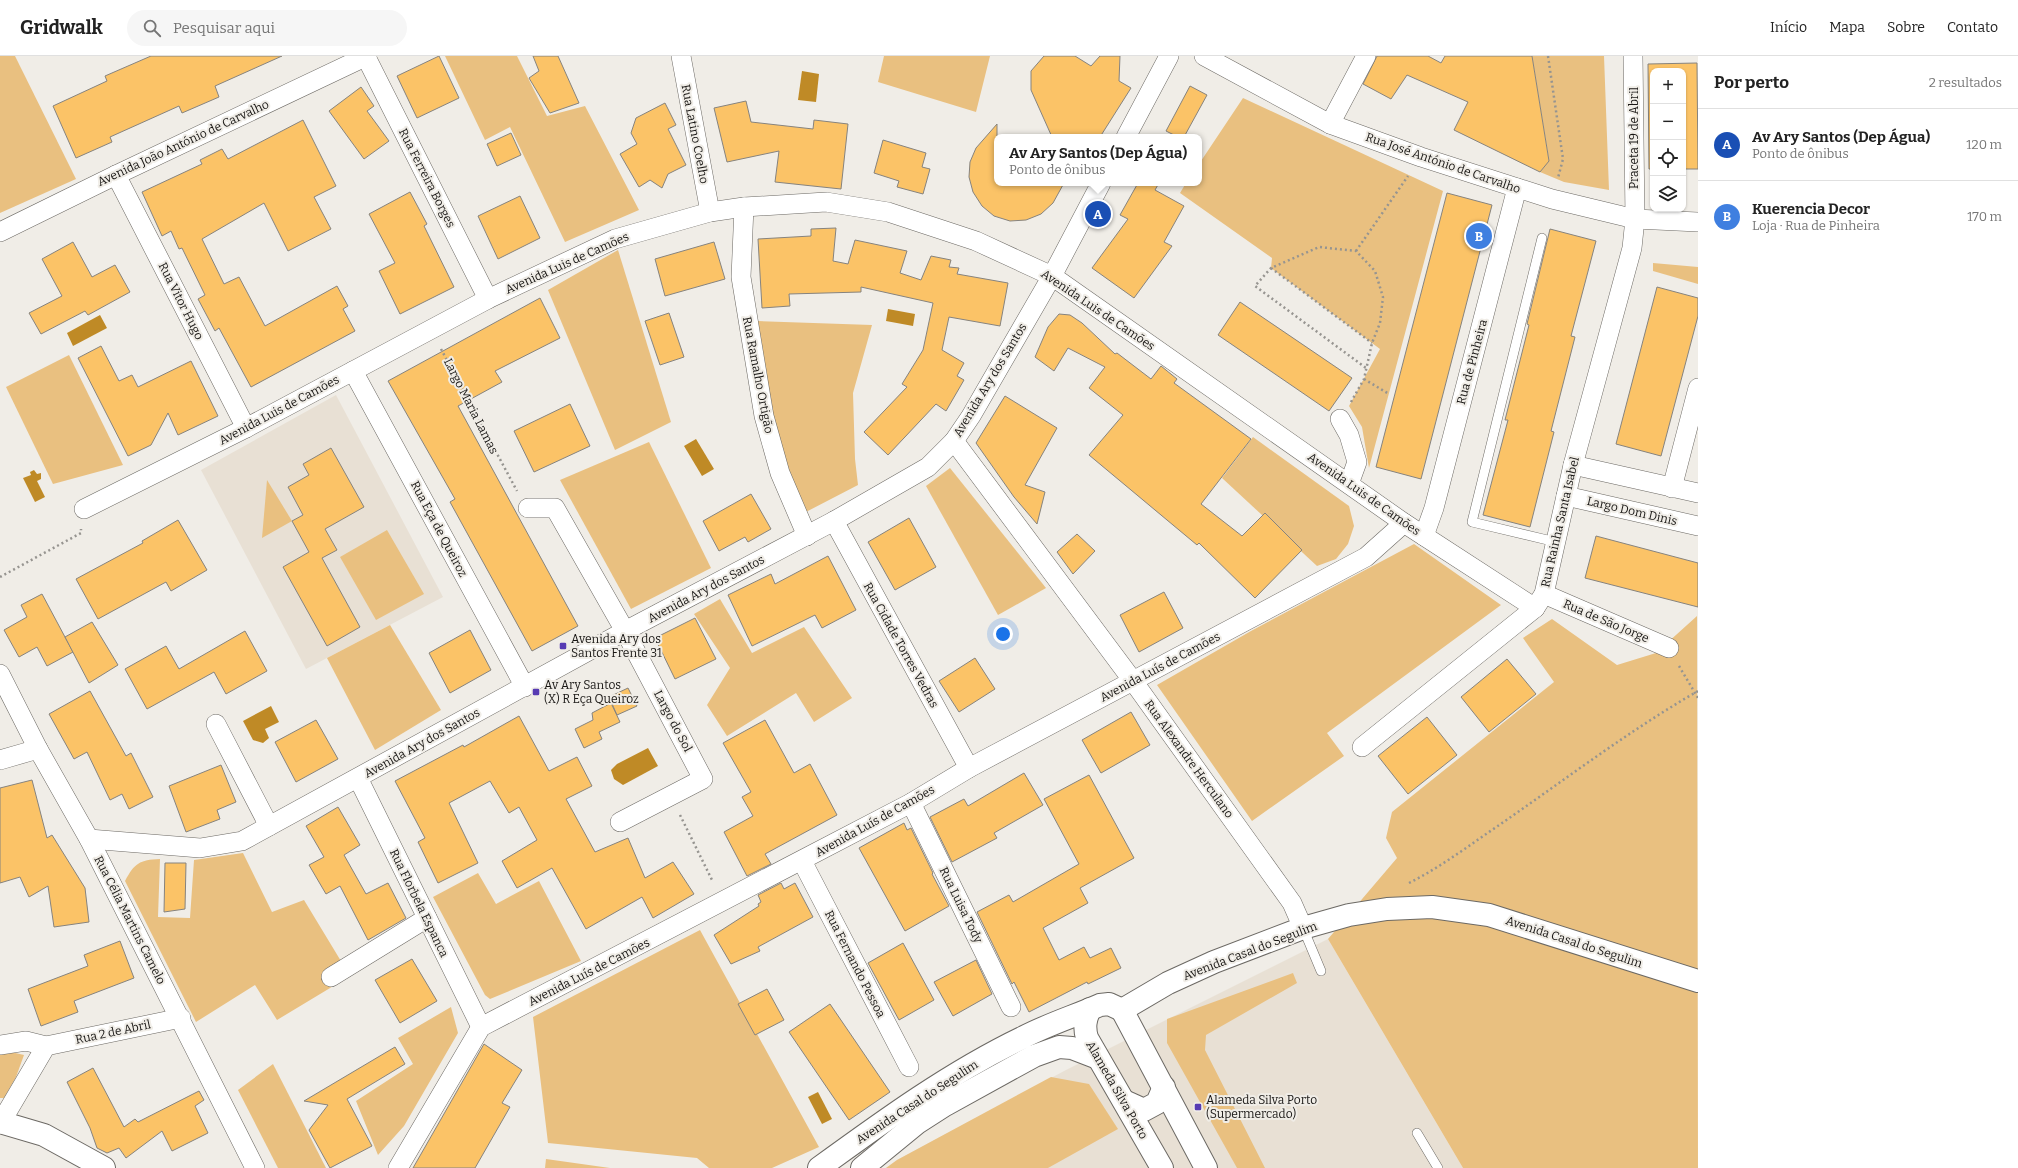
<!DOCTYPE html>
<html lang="pt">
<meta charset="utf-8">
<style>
:root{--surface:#fff;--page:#f6f6f6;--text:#222;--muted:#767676;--line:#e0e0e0;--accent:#ea580c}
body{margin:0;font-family:Bitter,serif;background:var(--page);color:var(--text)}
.controls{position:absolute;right:12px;top:12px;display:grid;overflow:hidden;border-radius:8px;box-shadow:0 1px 3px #0004}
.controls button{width:36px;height:36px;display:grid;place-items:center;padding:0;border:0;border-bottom:1px solid var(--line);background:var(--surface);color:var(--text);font:20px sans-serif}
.you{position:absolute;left:1003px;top:578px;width:14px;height:14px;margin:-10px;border:3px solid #fff;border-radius:50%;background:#1a73e8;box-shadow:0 0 0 6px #1a73e833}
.badge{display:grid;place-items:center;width:26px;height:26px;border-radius:50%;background:var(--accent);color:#fff;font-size:13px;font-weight:700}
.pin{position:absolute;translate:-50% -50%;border:2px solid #fff;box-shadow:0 1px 4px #0006}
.popup{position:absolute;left:994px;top:78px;width:208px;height:52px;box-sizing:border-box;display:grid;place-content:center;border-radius:8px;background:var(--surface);filter:drop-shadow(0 1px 3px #0005);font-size:13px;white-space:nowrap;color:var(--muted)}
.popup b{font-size:15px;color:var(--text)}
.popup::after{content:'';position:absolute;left:50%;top:100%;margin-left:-8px;border:8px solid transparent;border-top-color:var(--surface)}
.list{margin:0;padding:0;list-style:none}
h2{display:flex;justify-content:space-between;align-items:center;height:52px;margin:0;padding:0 16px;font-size:17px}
h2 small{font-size:13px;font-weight:400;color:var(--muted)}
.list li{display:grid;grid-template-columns:26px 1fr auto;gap:12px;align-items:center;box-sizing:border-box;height:72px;padding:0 16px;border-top:1px solid var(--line)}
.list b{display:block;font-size:15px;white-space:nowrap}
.list p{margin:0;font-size:13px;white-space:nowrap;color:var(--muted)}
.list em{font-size:13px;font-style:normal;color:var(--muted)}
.icon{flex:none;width:22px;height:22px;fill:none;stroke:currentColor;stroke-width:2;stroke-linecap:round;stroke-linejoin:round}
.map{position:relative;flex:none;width:1698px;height:1112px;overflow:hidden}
header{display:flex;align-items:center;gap:24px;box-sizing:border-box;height:56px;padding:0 20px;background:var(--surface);border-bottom:1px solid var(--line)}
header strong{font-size:19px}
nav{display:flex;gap:22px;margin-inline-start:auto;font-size:14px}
.search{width:280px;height:36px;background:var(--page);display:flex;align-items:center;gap:10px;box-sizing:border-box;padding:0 14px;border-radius:22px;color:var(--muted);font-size:15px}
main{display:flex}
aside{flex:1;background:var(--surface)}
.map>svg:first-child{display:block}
.built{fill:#e8e0d4}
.green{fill:#e9c080}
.water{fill:#bf8a26}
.building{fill:#fbc367;stroke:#86837e}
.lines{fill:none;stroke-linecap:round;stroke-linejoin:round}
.lane-casing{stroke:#6c6964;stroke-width:10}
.street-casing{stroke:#6c6964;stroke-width:20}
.secondary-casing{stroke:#6c6964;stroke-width:24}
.path{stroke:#969490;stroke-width:2.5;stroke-dasharray:2 3;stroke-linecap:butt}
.lane{stroke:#fff;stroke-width:9}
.street{stroke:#fff;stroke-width:19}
.secondary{stroke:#fff;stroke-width:22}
.poi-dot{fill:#573bb3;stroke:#f0ede7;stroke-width:1.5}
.labels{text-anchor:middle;stroke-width:4;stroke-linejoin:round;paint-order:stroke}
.street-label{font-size:12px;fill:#181614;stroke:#f0ede7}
.poi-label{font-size:12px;fill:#181614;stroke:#f0ede7;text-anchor:start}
</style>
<header>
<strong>Gridwalk</strong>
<div class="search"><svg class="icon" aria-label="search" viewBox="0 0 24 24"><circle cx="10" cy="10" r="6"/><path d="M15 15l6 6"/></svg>Pesquisar aqui</div>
<nav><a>Início</a><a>Mapa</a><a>Sobre</a><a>Contato</a></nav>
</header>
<main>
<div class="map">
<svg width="1698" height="1112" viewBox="0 0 1698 1112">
<rect width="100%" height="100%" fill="#f0ede7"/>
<g class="built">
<path d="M336,339l107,202 -137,72 -105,-199z"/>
<path d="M1328,883l135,229h-577l11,-8 169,-90z"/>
</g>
<g class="green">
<path d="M0,0h15l61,123 -76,34z"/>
<path d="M445,0h72l30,60 38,-10 54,104 -74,32 -55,-115 -25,13z"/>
<path d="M884,0h106l-14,56 -98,-30z"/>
<path d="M1532,0h72l5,134 -45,-8 -24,-10 9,-12z"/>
<path d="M1243,42l200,93 -74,277 -7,-41 -13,-21 31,-57 -109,-81 1,-10 -92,-65 6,-10h13v-19z"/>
<path d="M618,194l53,172 -56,28 -67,-160z"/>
<path d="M1653,207l45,4v17l-45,-13z"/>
<path d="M757,265l115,4 -19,68 2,66 3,26 -54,28 -22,-49z"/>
<path d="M69,299l54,110 -70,19 -47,-97z"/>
<path d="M1253,381l96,69 5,20 -6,18 -12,15 -19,7 -95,-88z"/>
<path d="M649,386l62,126 -80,41 -71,-129z"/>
<path d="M950,412l96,120 -48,27 -72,-129z"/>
<path d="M267,424l25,41 -30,17z"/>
<path d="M387,474l37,64 -48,26 -36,-63z"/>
<path d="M1414,488l87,61 -174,128 17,23 -92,65 -95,-136 94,-54z"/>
<path d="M720,543l32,54 52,-26 48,71 -38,24 -18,-29 -69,43 -20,-31 23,-37 -36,-54z"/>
<path d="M1697,560l1,552h-235l-135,-229 69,-81 -11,-20 6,-26 162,-130 -31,-44 29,-19 65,46 39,-12z"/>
<path d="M390,569l51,85 -66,40 -48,-92z"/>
<path d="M243,797l29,59 32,-12 46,76 -73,44 -22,-35 -59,37 -71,-141c10,-18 14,-21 35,-22l-2,58 32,1 4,-58z"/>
<path d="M478,817l18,31 43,-23 42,80 -91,38 -5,-4 -52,-98z"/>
<path d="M700,874l119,217 -47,21h-63l-12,-10 -149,-15 -15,-126z"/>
<path d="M1293,917l4,10 -91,52 -1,15 60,118h-28l-70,-125v-24z"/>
<path d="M451,951l7,26 -54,93 -26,29 -22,-54 57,-37 -15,-26z"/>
<path d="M11,996l13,3 -8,22 -12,21h-4v-44z"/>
<path d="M273,1008l53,104h-48l-40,-78z"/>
<path d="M1051,1021l38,7 29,45 -70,39h-162l11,-8z"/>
<path d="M546,1103l64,9h-65z"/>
</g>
<g class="water">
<path d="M802,15l17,3 -3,28 -18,-2z"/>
<path d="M888,253l27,5 -2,12 -27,-5z"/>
<path d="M100,259l7,13 -34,18 -6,-13z"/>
<path d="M696,383l18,30 -12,7 -18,-30z"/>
<path d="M34,414l3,4 4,-1v6l-4,2 8,16 -10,5 -12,-24 8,-3 -1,-3z"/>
<path d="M271,650l8,16 -14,7 4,9 -6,5 -10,-3 -10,-19z"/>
<path d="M648,692l10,18 -35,19 -9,-6 -3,-9 6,-6z"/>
<path d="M818,1036l14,27 -10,5 -14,-27z"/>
</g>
<g class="building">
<path d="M151,0h131l-67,30 4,11 -37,16 -3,-7 -69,31 2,5 -36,16 -23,-52 54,-25 -2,-5z"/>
<path d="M439,0l20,42 -42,20 -20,-42z"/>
<path d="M533,0h25l21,47 -29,10 -21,-35 10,-7z"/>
<path d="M1044,0h31l16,10 9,-10h20l-1,25 12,7 -31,49h-48l-21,-47v-19z"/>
<path d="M1377,0h51l13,7 4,-7h87l17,105 -9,11 -86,-42 14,-28 -61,-27 -16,24 -28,-15z"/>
<path d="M1697,7l1,106h-15v-98h-30v98h-4l-1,-105z"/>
<path d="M1190,30l17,9 -23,42h-6l-12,-6z"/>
<path d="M361,31l13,19 -7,5 22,30 -25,18 -35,-48z"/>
<path d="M746,45l5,21 62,7 1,-9 34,4 -7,65 -66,-7 4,-31 -52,11 -13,-54z"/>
<path d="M665,47l11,22 -8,4 18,36 -18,9 -6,14 -12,-8 -11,7 -19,-33 17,-10 -6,-11 5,-15z"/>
<path d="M303,64l33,66 -22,11 17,32 -43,22 -24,-48 -62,36 22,45 15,-7 26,49 72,-40 11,20 -5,3 12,22 -104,56 -32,-59 -4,3 -17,-32 7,-4 -23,-47 -3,1 -8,-18 -9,5 -20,-44 60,-28 -2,-4 22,-11 6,10z"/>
<path d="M997,68v59h67l-11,20 -12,11 -15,6 -16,1 -16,-5 -12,-10 -9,-14 -4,-15 1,-15 6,-14z"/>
<path d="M511,77l10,22 -24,11 -10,-22z"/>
<path d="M883,84l43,13 -4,14 8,2 -7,25 -26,-7 2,-6 -25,-8z"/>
<path d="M1138,127h21l-4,7 29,16 -20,36 8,4 -38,52 -42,-30 36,-49 -8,-4z"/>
<path d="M410,136l17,32 -3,2 30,61 -54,27 -21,-43 16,-8 -26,-49z"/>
<path d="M1447,137l45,12 -71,274 -45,-12z"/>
<path d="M520,140l20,42 -42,21 -20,-43z"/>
<path d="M836,172l-3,33 15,3 7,-24 52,11 -7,22 21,7 10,-24 20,4 -2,7 10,1 -2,6 51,9 -8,43 -51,-9 -7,33 22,13 -7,13 7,4 -18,31 -10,-7 -48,51 -24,-23 43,-45 -5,-3 21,-34 10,-47 -72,-16v5l-72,2 1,12 -28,2 -4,-69 53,-3v-7z"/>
<path d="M1550,173l46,12 -25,95 4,1 -24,94 3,1 -24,95 -47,-12 25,-95h-3l24,-95 -2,-1z"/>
<path d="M73,186l19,35 23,-12 15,27 -42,23 -3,-4 -44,23 -12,-21 33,-17 -20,-37z"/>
<path d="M714,186l11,37 -60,17 -10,-37z"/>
<path d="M1657,231l41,11v18l-37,140 -45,-12z"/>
<path d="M540,242l20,40 -65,33 7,11 -44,24 120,220 -46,25 -82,-149 5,-3 -67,-118z"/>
<path d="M1240,246l112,76 -23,33 -111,-76z"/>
<path d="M669,257l15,44 -24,8 -15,-44z"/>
<path d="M1059,258l11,1 12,8 33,31 2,-1 34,26 10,-13 16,13 -3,4 77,56 -50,65 41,32 23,-23 37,37 -47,48 -56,-55 -2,2 -108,-90 34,-40 -34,-27 16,-21 -37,-19 -14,23 -19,-14 13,-30z"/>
<path d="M101,290l18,35 13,-6 6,12 53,-26 27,55 -40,19 -10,-22 -17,32 -23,11 -50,-98z"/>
<path d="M1005,340l52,32 -32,57 20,7 -8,32 -23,-27 -38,-54z"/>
<path d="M570,348l20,42 -56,26 -20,-41z"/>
<path d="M331,392l33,59 -39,22 12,21 -15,8 38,69 -33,19 -44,-79 26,-15 -17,-31 11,-6 -15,-28 21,-12 -6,-11z"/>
<path d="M751,438l20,35 -23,13 -3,-5 -26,14 -16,-30z"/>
<path d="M909,462l27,49 -41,23 -27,-48z"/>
<path d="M178,464l29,50 -36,21 -5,-9 -68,37 -22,-40 67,-36 -1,-2z"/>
<path d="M1077,478l18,17 -22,23 -16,-22z"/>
<path d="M1596,480l102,27v44l-113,-29z"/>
<path d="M828,500l28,54 -34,18 -7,-13 -63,31 -24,-51 43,-21 4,10z"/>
<path d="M1164,536l19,36 -44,24 -19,-37z"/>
<path d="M42,538l31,58 -26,14 -10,-19 -18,10 -15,-27 23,-13 -6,-12z"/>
<path d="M695,562l21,41 -41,20 -20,-41z"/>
<path d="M92,566l26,43 -29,18 -24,-46z"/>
<path d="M470,574l21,40 -41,23 -21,-40z"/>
<path d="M245,575l22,40 -41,23 -12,-22 -67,37 -22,-40 41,-23 13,23z"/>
<path d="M975,602l20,31 -36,23 -20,-31z"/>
<path d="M1507,603l29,35 -47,38 -28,-35z"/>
<path d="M628,632l9,18 -20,9 -8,-18z"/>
<path d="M90,635l36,65 5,-3 22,44 -24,12 -7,-15 -12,6 -23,-48 -13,7 -25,-45z"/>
<path d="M611,647l9,19 -21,10 3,7 -18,9 -9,-19 18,-9 -1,-7z"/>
<path d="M1131,656l19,33 -49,28 -19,-33z"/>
<path d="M519,660l30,55 28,-14 15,29 -26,13 29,53 33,-14 17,40 28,-16 21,32 -41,24 -11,-21 -56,32 -34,-61 -35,20 -15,-27 35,-21 -18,-33 -10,6 -19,-32 -41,22 29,60 -40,20 -20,-41 7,-4 -30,-57 68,-36 1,2z"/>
<path d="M1427,661l30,38 -49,39 -30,-38z"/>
<path d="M316,664l22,39 -42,23 -21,-40z"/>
<path d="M765,664l29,53 16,-9 27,51 -72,39 6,10 -24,12 -23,-44 29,-16 -11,-19 9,-5 -28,-49z"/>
<path d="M221,709l15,37 -19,8 3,9 -34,13 -17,-46z"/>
<path d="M1024,717l19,32 -49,28 3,5 -45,24 -22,-45 34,-18 4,7z"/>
<path d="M1089,719l45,83 -54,30 8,15 -45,25 16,32 25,-13 6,11 21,-10 10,20 -33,16 -1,-2 -58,30 -15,-30 -2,2 -35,-72 32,-17 4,7 66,-38 -35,-65z"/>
<path d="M32,724l15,58 5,-3 33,53 4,34 -35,5 -6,-41 -19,11 -9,-20 -20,6v-95z"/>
<path d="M338,751l22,38 -16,10 22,39 22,-11 18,35 -38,22 -28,-54 -14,8 -17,-29 15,-8 -18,-31z"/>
<path d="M904,767l3,7 4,-2 22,45 -1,1 17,32 -44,25 -46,-83z"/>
<path d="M165,807h21l-1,46 -21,3z"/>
<path d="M781,827l3,6 11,-6 18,34 -55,30 2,4 -29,13 -17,-29 45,-29 -1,-2 3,-2 -3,-7z"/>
<path d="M120,885l14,37 -60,23 4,11 -37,14 -13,-37 60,-23 -4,-11z"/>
<path d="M903,887l31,57 -35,20 -31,-57z"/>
<path d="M412,903l25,42 -37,22 -25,-43z"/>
<path d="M976,904l16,34 -39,22 -19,-34z"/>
<path d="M767,933l17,31 -29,15 -17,-31z"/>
<path d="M830,948l60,88 -41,28 -60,-88z"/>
<path d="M484,988l38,26 -20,33 8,4 -35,61h-62z"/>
<path d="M395,991l10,17 -58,35 25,47 -42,22 -21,-38 19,-25 -24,-4z"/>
<path d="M93,1012l31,59 11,-8 3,3 61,-31 5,9 -9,6 13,27 -36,18 -10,-20 -36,27 -7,-10 -12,5 -10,-5 -7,-20 -23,-46z"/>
</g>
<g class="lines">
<g class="lane-casing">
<g id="lane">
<path d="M1542,182l-70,284 84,20"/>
<path d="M1303,872l18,43"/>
<path d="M1417,1077l21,35"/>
</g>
</g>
<g class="street-casing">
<g id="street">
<path d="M681,0l29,156"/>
<path d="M1204,0l126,68 91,33 131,42 83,20 63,3"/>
<path d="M366,1l122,242"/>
<path d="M1330,68l36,-68"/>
<path d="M1126,81l43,-81"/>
<path d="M116,119l130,253"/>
<path d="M744,151l-3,70 23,139 16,57 27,63"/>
<path d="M0,176l116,-57 251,-119"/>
<path d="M353,315l172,316"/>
<path d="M1340,363l9,16 8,27 -8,22"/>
<path d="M954,385l179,240 159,222 11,25"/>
<path d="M1573,409l125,28"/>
<path d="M1672,432l26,-100"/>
<path d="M1566,440l132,30"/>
<path d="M528,452h27l70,123 78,148 -83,43"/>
<path d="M84,453l162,-81 242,-129 127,-60 95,-27 34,-5 82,-5 62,10 88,29 76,35 352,247 131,85"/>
<path d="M834,465l135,247"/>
<path d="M1424,480l10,-28 83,-320"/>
<path d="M1544,538l125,54"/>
<path d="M0,618l38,75 51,90 166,329"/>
<path d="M216,668l53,102"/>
<path d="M1362,691l173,-139 9,-14 29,-129 59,-217 3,-29 -2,-163"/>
<path d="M0,704l38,-11"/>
<path d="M358,722l123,249"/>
<path d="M911,747l100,204"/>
<path d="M89,783l111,9 42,-7 383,-210 209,-110 94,-54 26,-26 17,-25 81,-140 49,-93"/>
<path d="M802,805l107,206"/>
<path d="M331,921l96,-59"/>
<path d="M0,989l26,-4 20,5"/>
<path d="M0,1068l46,-78 135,-28"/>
<path d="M398,1112l83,-141 430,-224 58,-35 397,-211 38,-34"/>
</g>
</g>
<g class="secondary-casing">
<g id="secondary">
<path d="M1090,953c-5,11 -6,18 -3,29l75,130"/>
<path d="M1122,954l46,-27 46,-21 89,-34 46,-13 38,-6 45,-2 57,8 209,66"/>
<path d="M1122,954l84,158"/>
<path d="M1124,1045l20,9 13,-7 7,-16"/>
<path d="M0,1066l44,13 60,33"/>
<path d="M819,1112c66,-48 132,-96 205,-131 25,-13 51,-21 76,-32l9,-1 13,6"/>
<path d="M862,1112l55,-45 28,-18 89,-49 25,-9 13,1 26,10"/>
</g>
</g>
<g class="path">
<path d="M1548,0l15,103 -5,19"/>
<path d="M1356,195l52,-75"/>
<path d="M1271,212l101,75"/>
<path d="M441,293l76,142"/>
<path d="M1364,323l25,15"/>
<path d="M1351,346l13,-23 8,-36 8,-20 3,-26 -8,-26 -19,-20 -37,-4 -48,21 -16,18 111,82"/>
<path d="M0,521l81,-44v-4"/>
<path d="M1679,610l19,32"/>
<path d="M680,759l33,67"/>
<path d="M1409,827c28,-14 54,-33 80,-51 69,-47 136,-99 209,-141"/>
</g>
<use href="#lane" class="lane"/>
<use href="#street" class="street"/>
<use href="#secondary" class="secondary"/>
</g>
<g class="poi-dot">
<rect x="559" y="586" width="8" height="8" rx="2"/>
<rect x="532" y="632" width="8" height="8" rx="2"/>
<rect x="1194" y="1047" width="8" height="8" rx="2"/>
</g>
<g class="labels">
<g class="street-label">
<text transform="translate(695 78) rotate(79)" y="4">Rua Latino Coelho</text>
<text transform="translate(1634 82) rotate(-90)" y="4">Praceta 19 de Abril</text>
<text transform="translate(183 87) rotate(-25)" y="4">Avenida João António de Carvalho</text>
<text transform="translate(1443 107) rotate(19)" y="4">Rua José António de Carvalho</text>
<text transform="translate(427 122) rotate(63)" y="4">Rua Ferreira Borges</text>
<text transform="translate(567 207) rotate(-24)" y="4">Avenida Luis de Camões</text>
<text transform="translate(181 245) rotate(63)" y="4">Rua Vitor Hugo</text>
<text transform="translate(1098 254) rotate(34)" y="4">Avenida Luis de Camões</text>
<text transform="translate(1472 306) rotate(-75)" y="4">Rua de Pinheira</text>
<text transform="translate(758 319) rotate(79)" y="4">Rua Ramalho Ortigão</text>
<text transform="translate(990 324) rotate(-59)" y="4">Avenida Ary dos Santos</text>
<text transform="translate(471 350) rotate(63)" y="4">Largo Maria Lamas</text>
<text transform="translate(279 354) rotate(-28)" y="4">Avenida Luis de Camões</text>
<text transform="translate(1364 438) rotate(35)" y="4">Avenida Luis de Camões</text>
<text transform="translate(1632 455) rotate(13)" y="4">Largo Dom Dinis</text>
<text transform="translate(1560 466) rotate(-77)" y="4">Rua Rainha Santa Isabel</text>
<text transform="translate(439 473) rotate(62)" y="4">Rua Eça de Queiroz</text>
<text transform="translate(706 533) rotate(-28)" y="4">Avenida Ary dos Santos</text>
<text transform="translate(1606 565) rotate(23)" y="4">Rua de São Jorge</text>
<text transform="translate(901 589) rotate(61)" y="4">Rua Cidade Torres Vedras</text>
<text transform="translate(1160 611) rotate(-28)" y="4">Avenida Luís de Camões</text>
<text transform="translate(673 665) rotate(62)" y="4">Largo do Sol</text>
<text transform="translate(422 687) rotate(-29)" y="4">Avenida Ary dos Santos</text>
<text transform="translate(1189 703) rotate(54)" y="4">Rua Alexandre Herculano</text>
<text transform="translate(875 765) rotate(-29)" y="4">Avenida Luís de Camões</text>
<text transform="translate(419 847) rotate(64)" y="4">Rua Florbela Espanca</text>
<text transform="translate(961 849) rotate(64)" y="4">Rua Luisa Tody</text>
<text transform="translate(130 864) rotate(63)" y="4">Rua Célia Martins Camelo</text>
<text transform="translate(1574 886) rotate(18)" y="4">Avenida Casal do Segulim</text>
<text transform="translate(1250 895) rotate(-21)" y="4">Avenida Casal do Segulim</text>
<text transform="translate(855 908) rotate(63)" y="4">Rua Fernando Pessoa</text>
<text transform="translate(589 916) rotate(-27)" y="4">Avenida Luís de Camões</text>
<text transform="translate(113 976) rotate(-12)" y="4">Rua 2 de Abril</text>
<text transform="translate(1117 1034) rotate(60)" y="4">Alameda Silva Porto</text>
<text transform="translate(917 1046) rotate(-33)" y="4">Avenida Casal do Segulim</text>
</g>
<g class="poi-label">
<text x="571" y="587">Avenida Ary dos<tspan x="571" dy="14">Santos Frente 31</tspan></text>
<text x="544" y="633">Av Ary Santos<tspan x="544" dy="14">(X) R Eça Queiroz</tspan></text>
<text x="1206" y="1048">Alameda Silva Porto<tspan x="1206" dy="14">(Supermercado)</tspan></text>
</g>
</g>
</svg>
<div class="controls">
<button>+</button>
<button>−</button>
<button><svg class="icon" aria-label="locate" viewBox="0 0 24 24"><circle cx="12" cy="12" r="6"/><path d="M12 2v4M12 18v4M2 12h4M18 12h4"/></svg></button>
<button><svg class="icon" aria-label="layers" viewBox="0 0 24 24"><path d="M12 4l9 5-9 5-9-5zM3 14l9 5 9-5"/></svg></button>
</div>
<div class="you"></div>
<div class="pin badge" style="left:1098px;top:158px;background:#1a4fb4">A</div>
<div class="popup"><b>Av Ary Santos (Dep Água)</b>Ponto de ônibus</div>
<div class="pin badge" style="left:1479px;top:180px;background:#3f7fe0">B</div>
</div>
<aside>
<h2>Por perto<small>2 resultados</small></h2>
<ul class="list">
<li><span class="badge" style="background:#1a4fb4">A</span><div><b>Av Ary Santos (Dep Água)</b><p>Ponto de ônibus</p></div><em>120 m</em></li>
<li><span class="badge" style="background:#3f7fe0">B</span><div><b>Kuerencia Decor</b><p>Loja · Rua de Pinheira</p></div><em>170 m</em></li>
</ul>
</aside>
</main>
